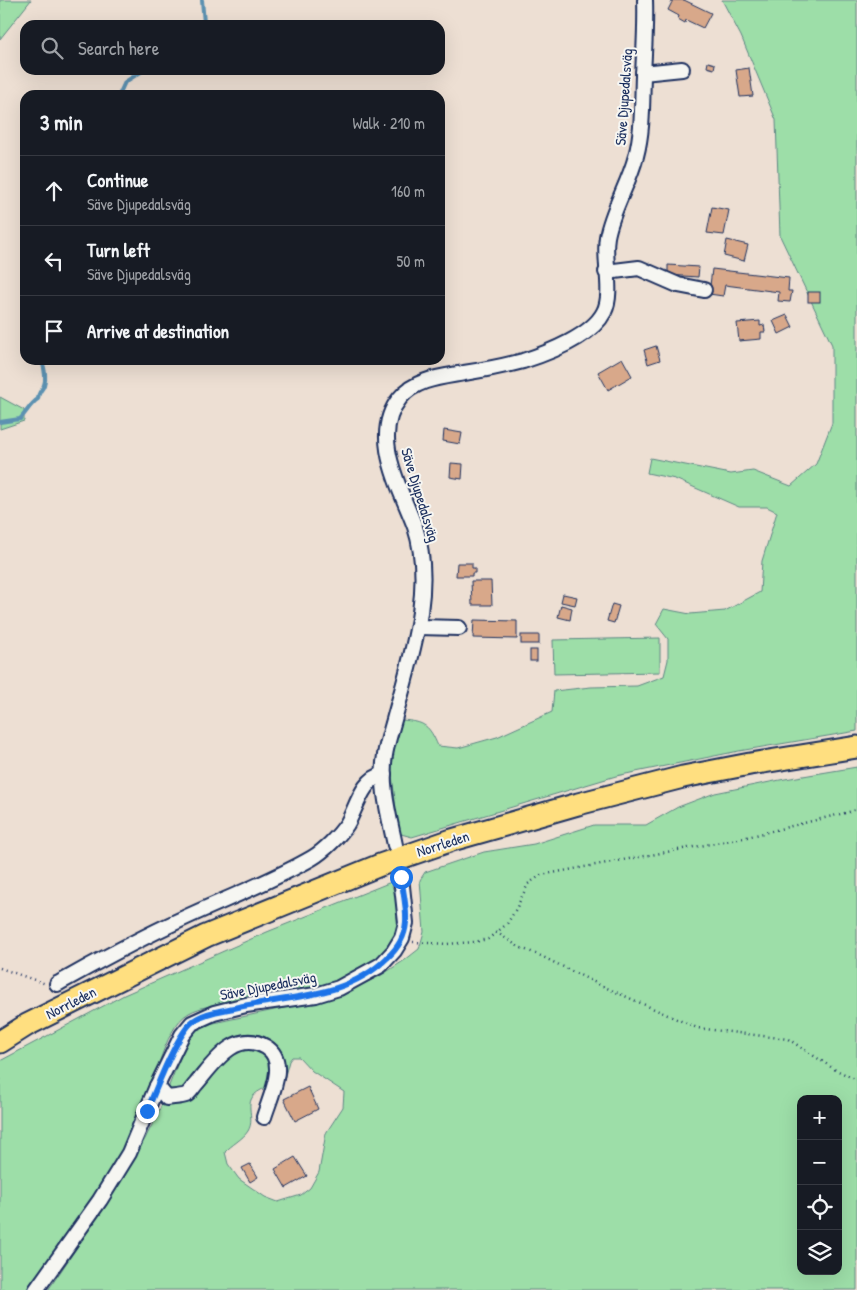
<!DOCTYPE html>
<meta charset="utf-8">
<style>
:root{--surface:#171b24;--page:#242831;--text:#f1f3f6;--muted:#9ea1a6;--line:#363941}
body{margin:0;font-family:"Patrick Hand",sans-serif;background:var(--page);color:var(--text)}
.controls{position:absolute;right:15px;bottom:15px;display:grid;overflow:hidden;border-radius:10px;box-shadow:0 5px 20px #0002}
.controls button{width:45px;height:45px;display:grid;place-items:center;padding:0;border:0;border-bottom:1px solid var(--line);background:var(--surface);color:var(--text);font:25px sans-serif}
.stop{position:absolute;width:15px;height:15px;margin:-11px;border:4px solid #1a73e8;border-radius:50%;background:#fff}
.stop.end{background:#1a73e8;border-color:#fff;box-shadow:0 1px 5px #0008}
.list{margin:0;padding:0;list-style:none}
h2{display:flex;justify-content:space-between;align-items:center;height:65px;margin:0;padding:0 20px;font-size:21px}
h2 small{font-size:16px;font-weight:400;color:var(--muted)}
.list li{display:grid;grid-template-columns:32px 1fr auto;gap:15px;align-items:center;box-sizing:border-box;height:70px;padding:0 20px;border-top:1px solid var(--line)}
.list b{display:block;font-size:19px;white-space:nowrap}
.list p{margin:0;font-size:16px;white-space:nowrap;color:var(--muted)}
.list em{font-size:16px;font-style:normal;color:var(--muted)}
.icon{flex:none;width:28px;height:28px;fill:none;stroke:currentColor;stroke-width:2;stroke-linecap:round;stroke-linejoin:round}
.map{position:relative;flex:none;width:857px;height:1290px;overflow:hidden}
.search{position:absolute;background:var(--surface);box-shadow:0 5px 20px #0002;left:20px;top:20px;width:425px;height:55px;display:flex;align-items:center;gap:12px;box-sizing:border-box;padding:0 18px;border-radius:15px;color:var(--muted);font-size:19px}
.panel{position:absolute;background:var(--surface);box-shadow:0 5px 20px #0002;left:20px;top:90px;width:425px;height:275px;border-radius:15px}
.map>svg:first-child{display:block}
.green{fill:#9ddea8;stroke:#5c8683;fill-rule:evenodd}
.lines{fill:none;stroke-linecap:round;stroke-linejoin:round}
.stream{stroke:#5c91b1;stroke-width:4}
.building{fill:#d8a88a;stroke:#1b2f5e}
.minor-casing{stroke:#1b2f5e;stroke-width:18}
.highway-casing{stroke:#1b2f5e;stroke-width:25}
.path{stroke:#1b2f5e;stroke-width:2.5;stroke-dasharray:1 4;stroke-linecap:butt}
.minor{stroke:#f6f6f2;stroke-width:14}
.highway{stroke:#ffdf80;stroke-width:21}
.route{stroke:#1a73e8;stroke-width:6}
.labels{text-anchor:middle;stroke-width:4;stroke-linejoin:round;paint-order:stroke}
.street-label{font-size:15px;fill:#1b2f5e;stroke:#f6f6f2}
</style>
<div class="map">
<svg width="857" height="1290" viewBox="0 0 857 1290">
<rect width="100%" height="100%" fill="#eddfd3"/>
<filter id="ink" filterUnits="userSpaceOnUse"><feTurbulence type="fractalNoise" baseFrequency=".02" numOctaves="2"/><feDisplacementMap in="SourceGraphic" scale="10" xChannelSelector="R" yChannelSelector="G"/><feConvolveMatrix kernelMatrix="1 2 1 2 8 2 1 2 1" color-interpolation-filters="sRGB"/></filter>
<g filter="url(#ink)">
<g class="green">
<path d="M0,0h31l-31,39z"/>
<path d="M722,0h135v731l-118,20 -123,25 -204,61 -11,-3 -3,-8 -8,-68 3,-21 9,-17c23,2 27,5 36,26l20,2 39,-11 55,-25 2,-21 37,-4 46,-1 27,-10 4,-16v-21l-12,-15 8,-15 26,5 35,-3 35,-19 2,-31 15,-49 -10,-5h-28l-64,-28 -28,-6 3,-15 81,16 22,-3 38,15 25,-22 16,-41v-78l-52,-109 -4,-116 -35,-84z"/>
<path d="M0,397l24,13v11l-24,8z"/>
<path d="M660,638v34l-106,2 -1,-34z"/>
<path d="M857,767v523h-809l49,-72 48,-79 14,-28 25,-63 8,-13 7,-7 10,-4 126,-27 45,-21 25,-16 14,-11 5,-17 -4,-52 5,-8 59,-20 50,-8 60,-19h52l32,-18 37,-14 70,-14zM292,1057h7l13,14 32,21 -1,15 -17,26 -7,39 -9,16 -9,7 -23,7 -13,-5 -26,-18 -11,-15 -3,-12c6,-7 18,-13 23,-21 9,-15 -8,-30 13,-41 3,-2 16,-4 22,-7l6,-22zM801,1099h37v172h-37z"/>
<path d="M391,882c3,11 9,24 8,37 -2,38 -44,60 -76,68 -11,3 -23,3 -34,4 -19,3 -38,7 -56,11 -14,3 -32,4 -44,11 -27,15 -36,81 -50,109 -21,43 -51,81 -79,120 -11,15 -20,32 -30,48h-30v-229l124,-66 143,-63z"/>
</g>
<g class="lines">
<g class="stream">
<path d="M202,25l2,-2 -2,-23"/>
<path d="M119,95l6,-13 19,-12"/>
<path d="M0,422l20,-3c6,-6 11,-16 18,-20 0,-8 4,-8 6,-14 3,-8 0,-17 -2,-25"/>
</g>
</g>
<g class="building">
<path d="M673,0h11l27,13 -8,15 -17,-8 -1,3 -7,-4 1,-3 -11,-6z"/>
<path d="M708,62l7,2 -1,5 -7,-2z"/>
<path d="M749,68l4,28 -13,1 -4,-27z"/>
<path d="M712,207l17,3 -5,25 -17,-2z"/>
<path d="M727,240l21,5 -4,16 -20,-5z"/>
<path d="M668,265l31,2 -1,10 -30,-2z"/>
<path d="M712,269l77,9 -1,13h4l-2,11 -12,-1 1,-9 -54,-7 -2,11 -14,-2z"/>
<rect x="808" y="292" width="12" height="10"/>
<path d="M787,315l6,12 -14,7 -6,-13z"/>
<path d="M760,321v5l4,-1 1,7h-4v7l-22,2 -2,-18z"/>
<path d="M656,346l4,14 -12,4 -4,-14z"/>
<path d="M622,358l10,18 -24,14 -10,-18z"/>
<path d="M444,430l18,3 -2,11 -17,-3z"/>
<path d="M451,463l12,1 -1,15 -12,-2z"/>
<path d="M457,563h15v5h3v5h-3v3h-16z"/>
<path d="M471,581h20l1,24h-20z"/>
<path d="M563,594l14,3 -2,8 -14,-3z"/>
<path d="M612,604l7,2 -5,17 -7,-2z"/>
<path d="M561,605l11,3 -2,12 -12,-3z"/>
<path d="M474,620l43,1v18l-44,-1z"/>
<rect x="521" y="635" width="18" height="9"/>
<rect x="530" y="650" width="7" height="11"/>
<path d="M308,1087l10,22 -23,12 -11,-22z"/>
<path d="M295,1157l12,19 -21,12 -11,-19z"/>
<path d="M250,1164l8,13 -8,5 -8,-14z"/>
</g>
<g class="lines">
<g class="minor-casing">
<g id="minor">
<path d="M643,73l39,-4"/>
<path d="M606,272l33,-4 39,17 26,5"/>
<path d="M418,627l41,1"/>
<path d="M395,845c-6,-29 -15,-61 -10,-90 2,-13 7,-27 10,-39 16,-59 40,-129 20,-189 -14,-38 -46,-91 -15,-129 15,-19 42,-21 64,-25 20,-3 40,-7 59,-12 25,-8 69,-25 81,-49 10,-19 -1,-53 3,-75 5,-28 22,-53 29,-81 7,-26 6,-54 7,-80 1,-25 3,-51 2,-76"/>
<path d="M57,984c40,-22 79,-44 121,-63 44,-21 91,-38 134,-63 12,-7 27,-22 35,-34 10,-17 15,-45 37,-50"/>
<path d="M157,1086l10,12c5,-1 14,-1 19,-3 4,-2 7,-8 10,-11 18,-21 39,-55 70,-37 23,14 4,50 -2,70"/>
<path d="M36,1290l64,-90 29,-47 28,-67 25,-51 10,-12 22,-10 32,-8 70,-10 23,-7 42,-23 13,-14 8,-13 4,-15 -5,-46"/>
</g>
</g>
<g class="highway-casing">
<path id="highway" d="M0,1042l27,-17 179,-89 174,-71 72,-25 126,-36 105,-27 67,-13 107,-17"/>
</g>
<g class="path">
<path d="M496,932l23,15 22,9 59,29 97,43 91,11 46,30 23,11"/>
<path d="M413,942l34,2 27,-2 14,-3 19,-15 9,-15 12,-25 13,-9 202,-37 114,-28"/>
<path d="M0,968l46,16"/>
</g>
<use href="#minor" class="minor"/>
<use href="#highway" class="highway"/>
</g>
</g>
<g class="lines" filter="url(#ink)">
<path class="route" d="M147,1111c9,-22 28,-72 44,-88 11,-10 29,-12 43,-15 52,-12 112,-9 153,-50 10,-9 18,-21 19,-36 1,-15 -3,-30 -5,-45"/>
</g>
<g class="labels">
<g class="street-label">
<text transform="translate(624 97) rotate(-86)" y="5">Säve Djupedalsväg</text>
<text transform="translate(420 495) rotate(73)" y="5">Säve Djupedalsväg</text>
<text transform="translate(443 844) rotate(-18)" y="5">Norrleden</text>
<text transform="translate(268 986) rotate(-11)" y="5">Säve Djupedalsväg</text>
<text transform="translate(71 1003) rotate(-27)" y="5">Norrleden</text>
</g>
</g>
</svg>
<div class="controls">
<button>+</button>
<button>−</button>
<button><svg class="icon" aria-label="locate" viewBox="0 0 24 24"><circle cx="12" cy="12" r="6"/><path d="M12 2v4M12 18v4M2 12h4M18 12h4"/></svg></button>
<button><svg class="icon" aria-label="layers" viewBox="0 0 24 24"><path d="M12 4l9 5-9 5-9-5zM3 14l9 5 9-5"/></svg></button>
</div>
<div class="stop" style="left:401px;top:877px"></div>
<div class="stop end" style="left:147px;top:1111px"></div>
<div class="search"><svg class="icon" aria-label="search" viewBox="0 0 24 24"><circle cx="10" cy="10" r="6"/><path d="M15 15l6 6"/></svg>Search here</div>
<section class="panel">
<h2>3 min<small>Walk · 210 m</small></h2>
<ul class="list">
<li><svg class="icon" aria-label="ahead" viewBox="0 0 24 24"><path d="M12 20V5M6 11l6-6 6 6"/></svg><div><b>Continue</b><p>Säve Djupedalsväg</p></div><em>160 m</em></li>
<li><svg class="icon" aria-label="left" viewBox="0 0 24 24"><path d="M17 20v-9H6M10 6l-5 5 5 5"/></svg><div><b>Turn left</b><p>Säve Djupedalsväg</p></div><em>50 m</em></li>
<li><svg class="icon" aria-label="arrive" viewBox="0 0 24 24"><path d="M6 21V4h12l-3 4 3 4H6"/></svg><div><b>Arrive at destination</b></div></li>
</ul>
</section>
</div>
